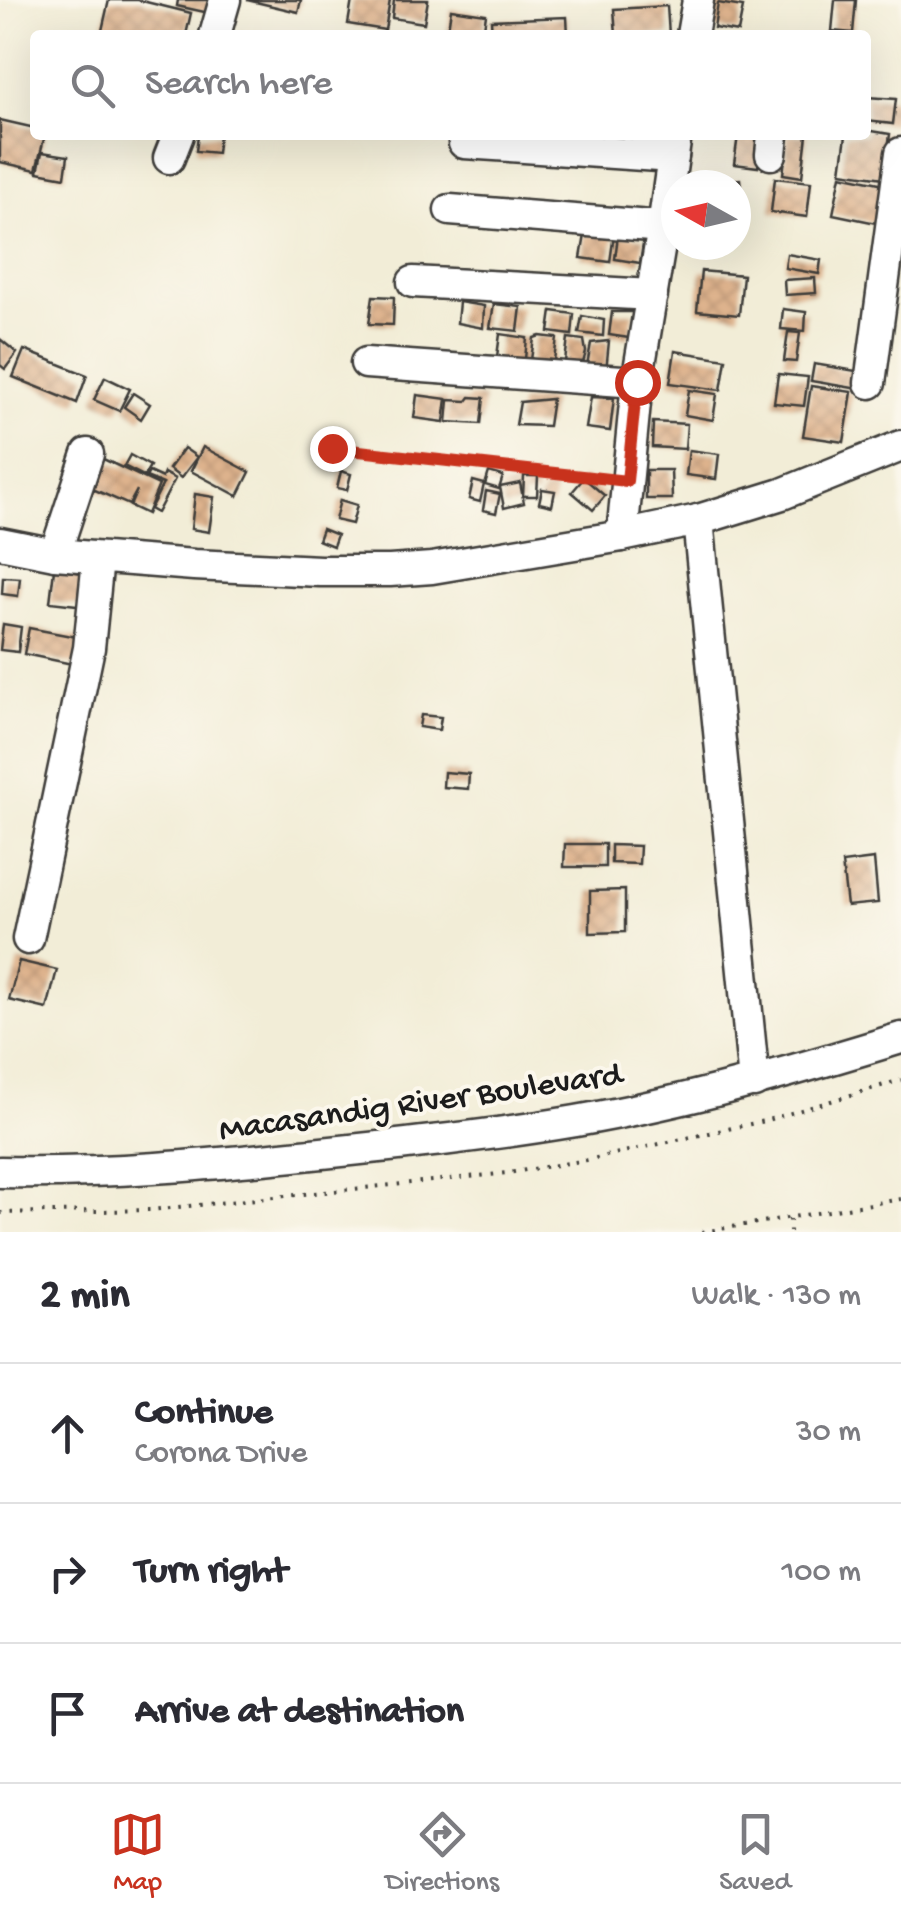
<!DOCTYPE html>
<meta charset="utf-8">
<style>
:root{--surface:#fff;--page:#f7f7f7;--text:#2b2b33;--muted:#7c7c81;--line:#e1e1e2;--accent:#c8321e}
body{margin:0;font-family:"Gochi Hand",sans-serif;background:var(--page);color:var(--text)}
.compass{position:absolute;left:661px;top:170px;width:90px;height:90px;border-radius:50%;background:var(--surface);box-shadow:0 10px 40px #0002;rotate:278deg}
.stop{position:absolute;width:30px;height:30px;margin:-22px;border:8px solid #c8321e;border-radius:50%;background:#fff}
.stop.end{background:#c8321e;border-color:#fff;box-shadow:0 2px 10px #0008}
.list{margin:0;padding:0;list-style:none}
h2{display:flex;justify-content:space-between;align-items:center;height:130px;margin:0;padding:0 40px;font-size:42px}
h2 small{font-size:32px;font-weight:400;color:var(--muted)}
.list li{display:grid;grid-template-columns:65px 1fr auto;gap:30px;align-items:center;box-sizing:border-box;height:140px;padding:0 40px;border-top:2px solid var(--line)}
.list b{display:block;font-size:38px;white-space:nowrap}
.list p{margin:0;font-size:32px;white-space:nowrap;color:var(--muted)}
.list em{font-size:32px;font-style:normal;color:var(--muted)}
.icon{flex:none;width:55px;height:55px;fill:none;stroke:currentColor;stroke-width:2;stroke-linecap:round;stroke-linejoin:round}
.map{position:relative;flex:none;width:901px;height:1232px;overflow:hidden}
.search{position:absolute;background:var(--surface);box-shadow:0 10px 40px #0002;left:30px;right:30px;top:30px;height:110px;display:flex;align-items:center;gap:25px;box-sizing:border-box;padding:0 35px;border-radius:10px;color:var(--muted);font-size:38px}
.sheet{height:550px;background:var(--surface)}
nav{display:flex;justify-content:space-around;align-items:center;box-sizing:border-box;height:140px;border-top:2px solid var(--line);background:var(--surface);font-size:28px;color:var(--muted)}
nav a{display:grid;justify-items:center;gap:5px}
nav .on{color:var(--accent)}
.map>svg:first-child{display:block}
.building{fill:url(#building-cross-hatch)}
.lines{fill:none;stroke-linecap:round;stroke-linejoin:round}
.minor-casing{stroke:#3c3b38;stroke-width:35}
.path{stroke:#3c3b38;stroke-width:4;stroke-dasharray:2.5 8;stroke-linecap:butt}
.minor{stroke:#fff;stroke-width:30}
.route{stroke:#c8321e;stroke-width:12}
.labels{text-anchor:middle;stroke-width:8;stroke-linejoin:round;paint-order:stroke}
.street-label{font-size:35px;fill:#1c1c1c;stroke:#fbf7ec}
</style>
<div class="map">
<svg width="901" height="1232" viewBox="0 0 901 1232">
<defs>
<pattern id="building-cross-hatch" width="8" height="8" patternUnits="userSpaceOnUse" patternTransform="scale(2.5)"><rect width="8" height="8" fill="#deb38d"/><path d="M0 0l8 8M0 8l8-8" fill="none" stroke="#be9979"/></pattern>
</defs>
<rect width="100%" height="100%" fill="#fbf7ec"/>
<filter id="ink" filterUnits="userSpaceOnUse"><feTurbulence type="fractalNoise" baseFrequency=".01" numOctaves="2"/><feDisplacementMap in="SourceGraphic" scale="20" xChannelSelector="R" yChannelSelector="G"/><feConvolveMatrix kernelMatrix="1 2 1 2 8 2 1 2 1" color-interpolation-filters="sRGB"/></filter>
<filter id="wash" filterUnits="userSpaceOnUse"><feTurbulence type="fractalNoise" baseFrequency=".0048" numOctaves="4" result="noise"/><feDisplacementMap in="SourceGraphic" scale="40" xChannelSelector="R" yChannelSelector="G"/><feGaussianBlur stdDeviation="2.25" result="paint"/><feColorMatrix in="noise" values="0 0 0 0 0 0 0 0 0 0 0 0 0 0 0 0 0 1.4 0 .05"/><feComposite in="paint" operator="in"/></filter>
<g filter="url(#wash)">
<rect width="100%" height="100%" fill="#f2edd7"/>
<g id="blocks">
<g class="building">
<path d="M109,0h29l53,13 -5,22h-85z"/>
<path d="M178,0h33l-2,13 -32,-7z"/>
<path d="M247,0h54l-3,12z"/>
<path d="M352,0h38l-5,30 -37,-6z"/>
<path d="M394,0h34l-4,23 -32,-5z"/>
<path d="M835,0h21l-3,33 -21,-2z"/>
<path d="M718,3l25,4 -5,25 -24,-4z"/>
<path d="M667,6l2,29h-53l-2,-26z"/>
<path d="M451,9l35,5 -3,21h-36z"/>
<path d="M567,17l1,18h-76l-1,-15z"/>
<path d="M866,97l30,2 -3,25 -27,-3z"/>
<path d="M0,120l35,8v7h10l-9,35 -36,-8z"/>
<path d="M866,130l24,4 -6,44 -43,-6 5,-37h20z"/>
<path d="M198,135h21l-2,18 -21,-2z"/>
<path d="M738,135l25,1 -5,31 -24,-3z"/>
<path d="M788,135h19l-5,42 -19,-3z"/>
<path d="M42,152l26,4 -3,21 -27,-5z"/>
<path d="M841,175l43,9 -8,39 -43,-9z"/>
<path d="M775,178l36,4 -4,35 -36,-5z"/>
<path d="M740,179l3,28 -7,1v-23h-31v-3z"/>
<path d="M614,234l-4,28 -29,-4 4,-23z"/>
<path d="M618,235l26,3 -4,25 -25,-4z"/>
<path d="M787,254l34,6 -2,14 -34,-6z"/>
<path d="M701,271l42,4 -4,40 -42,-4z"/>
<path d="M815,278l1,15 -31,2 -1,-15z"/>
<path d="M373,296l21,1 -1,28 -24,-1z"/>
<path d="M459,302l25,4 -1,22 -26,-5z"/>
<path d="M494,304l27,3 -3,24 -28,-3z"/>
<path d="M783,309l23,3 -1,19 -24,-2z"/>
<path d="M552,311l22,3 -2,21 -23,-3z"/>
<path d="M612,312h22l-5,26 -20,-3z"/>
<path d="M582,316l22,4 -1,16 -24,-3z"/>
<path d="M788,332l12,1 -4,29 -12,-1z"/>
<path d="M500,334l27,4 -3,32 -28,-6z"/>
<path d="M540,336l17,2 -4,30 -23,-1 4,-29z"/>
<path d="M568,338l16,2 2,12 -5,18 -17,-1z"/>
<path d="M0,339l17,14 -12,16 -5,-4z"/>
<path d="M609,341l-3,30h-20l5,-28z"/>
<path d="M24,350l63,25 -10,28 -64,-26z"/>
<path d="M675,351l51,8 -5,31 -51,-7z"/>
<path d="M814,364l48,8 -3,17 -48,-8z"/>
<path d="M778,374l30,3 -4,29 -30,-3z"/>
<path d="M105,377l25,12 -11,22 -25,-11z"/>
<path d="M811,386l41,6 -8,50 -41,-6z"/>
<path d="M689,390l28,4 -4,26 -28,-5z"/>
<path d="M133,393l17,11 -9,15 -17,-12z"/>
<path d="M417,395l30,4 -3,23 -30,-4z"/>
<path d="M470,397l14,1 -3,26 -34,-2 2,-22 18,1z"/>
<path d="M591,397l23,1 -4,33 -24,-3z"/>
<path d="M552,399l-4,27 -32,-1 4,-23z"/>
<path d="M653,422l34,2 -2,25 -33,-2z"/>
<path d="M203,447l47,25 -12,24 -47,-25z"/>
<path d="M184,448l13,9 -16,21 -12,-9z"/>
<path d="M689,450l30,4 -3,25 -30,-4z"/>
<path d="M130,455l20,11 -6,10 -20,-10z"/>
<path d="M101,458l58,27 -12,29 -17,-8 7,-16 -8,15 -41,-18z"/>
<path d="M646,470h25l1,29h-26z"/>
<path d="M341,471l10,3 -4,16 -10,-2z"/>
<path d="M149,472l13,6 2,-5 11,6 -18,34 -7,-4 13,-25 -17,-7z"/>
<path d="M489,472l14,4 -4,13 -14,-4z"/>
<path d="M524,476h14l-1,20h-14z"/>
<path d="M584,478l21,18 -12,14 -21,-18z"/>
<path d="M473,481l11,3 -4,18 -11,-3z"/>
<path d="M520,483l4,20 -20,5 -4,-21z"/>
<path d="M542,489l13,2 -3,15 -13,-3z"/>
<path d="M486,491l14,3 -4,19 -13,-3z"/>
<path d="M195,494l19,3 -5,35 -18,-3z"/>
<path d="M340,500l17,5 -5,19 -17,-4z"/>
<path d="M322,529l15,6 -4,11 -15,-6z"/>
<path d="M54,569l36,5 -4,32 -36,-4z"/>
<path d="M3,577l17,1 -2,18 -16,-2z"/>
<path d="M3,624l18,3 -3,25 -18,-2z"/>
<path d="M29,628l53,10 -5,27 -53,-11z"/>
<path d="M421,715l20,2 -2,13 -20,-3z"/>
<path d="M444,772l25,2 -1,15 -25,-2z"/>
<path d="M565,844h40v23h-41z"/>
<path d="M611,845l29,1 -1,18 -28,-1z"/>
<path d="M874,859l4,44 -31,3 -5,-43z"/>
<path d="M625,890v42l-35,1v-42z"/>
<path d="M19,961l38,9 -10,39 -38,-9z"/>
</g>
</g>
</g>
<g filter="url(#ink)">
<use href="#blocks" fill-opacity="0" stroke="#3c3b38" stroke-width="2.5"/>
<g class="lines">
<g class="minor-casing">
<g id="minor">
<path d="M215,35l10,-35"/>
<path d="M692,35l6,-35"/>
<path d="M464,143l209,14"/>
<path d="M771,154l2,-19"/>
<path d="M169,158l9,-23"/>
<path d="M450,210l213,17"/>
<path d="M413,282l239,13"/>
<path d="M366,363l271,19"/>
<path d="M870,383l31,-230"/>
<path d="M698,520l56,562"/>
<path d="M622,536l15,-154 26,-155 13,-92"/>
<path d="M0,543l55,11 139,11 126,6h70l42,-3 190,-32 76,-16 84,-26 119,-48"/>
<path d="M55,554l33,-100"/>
<path d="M28,939l61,-291 9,-89"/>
<path d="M0,1172c105,2 208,-7 312,-18 88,-9 176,-18 264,-33 110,-19 218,-50 325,-83"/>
</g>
</g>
<g class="path">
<path d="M331,448l274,30"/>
<path d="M0,1213l150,-3 358,-37 79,-13 177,-39 137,-41"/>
<path d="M702,1232l199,-33"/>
<path d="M790,1232v-15"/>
</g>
<use href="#minor" class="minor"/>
</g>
</g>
<g class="lines" filter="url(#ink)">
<path class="route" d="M332,448l295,33 10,-99"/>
</g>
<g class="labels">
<g class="street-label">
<text transform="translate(420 1099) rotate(-8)" y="12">Macasandig River Boulevard</text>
</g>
</g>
</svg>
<svg class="compass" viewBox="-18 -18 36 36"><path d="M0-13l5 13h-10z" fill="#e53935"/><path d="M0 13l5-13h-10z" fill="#7c7c81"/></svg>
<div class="stop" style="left:637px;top:382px"></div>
<div class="stop end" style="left:332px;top:448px"></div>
<div class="search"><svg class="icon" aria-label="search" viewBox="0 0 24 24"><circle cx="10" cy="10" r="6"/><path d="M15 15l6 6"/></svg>Search here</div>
</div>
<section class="sheet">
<h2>2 min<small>Walk · 130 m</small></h2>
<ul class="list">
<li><svg class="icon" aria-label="ahead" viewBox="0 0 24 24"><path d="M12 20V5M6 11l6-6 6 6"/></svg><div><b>Continue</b><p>Corona Drive</p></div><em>30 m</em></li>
<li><svg class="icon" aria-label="right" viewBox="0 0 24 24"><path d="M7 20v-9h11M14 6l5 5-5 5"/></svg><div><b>Turn right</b></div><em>100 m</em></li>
<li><svg class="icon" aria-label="arrive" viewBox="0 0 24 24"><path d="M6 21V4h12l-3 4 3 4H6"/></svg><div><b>Arrive at destination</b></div></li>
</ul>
</section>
<nav>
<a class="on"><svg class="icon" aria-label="map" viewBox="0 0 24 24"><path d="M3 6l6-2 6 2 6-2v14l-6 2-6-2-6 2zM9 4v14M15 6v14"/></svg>Map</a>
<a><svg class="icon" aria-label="directions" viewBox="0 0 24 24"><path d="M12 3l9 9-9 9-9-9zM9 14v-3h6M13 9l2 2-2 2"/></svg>Directions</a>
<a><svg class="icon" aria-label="saved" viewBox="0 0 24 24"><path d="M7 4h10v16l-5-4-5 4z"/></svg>Saved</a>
</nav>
